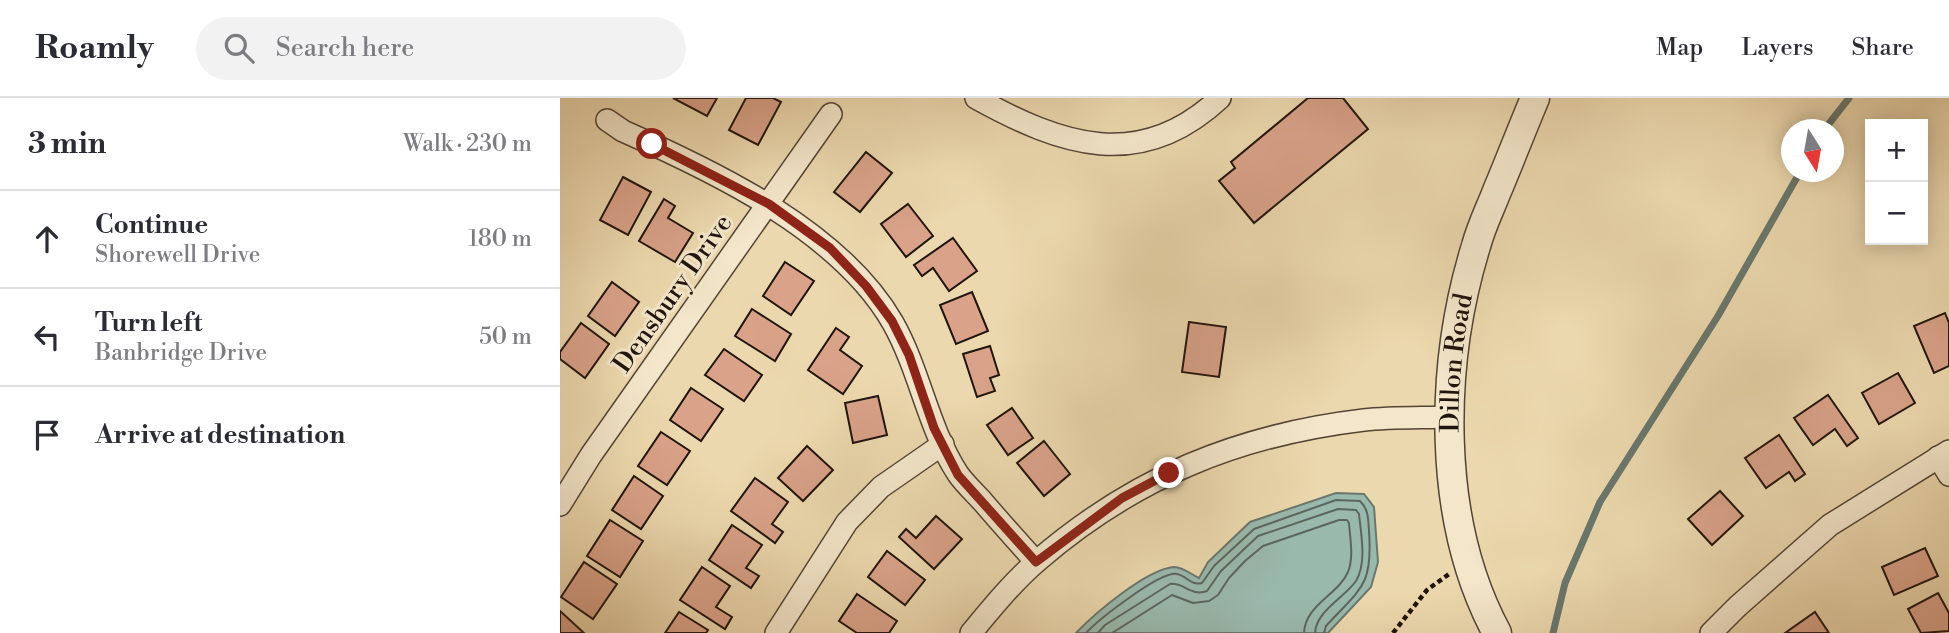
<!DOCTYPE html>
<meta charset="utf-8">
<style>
:root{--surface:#fff;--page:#f2f2f3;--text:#2b2b33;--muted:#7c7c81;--line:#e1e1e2}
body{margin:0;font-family:"Libre Bodoni",serif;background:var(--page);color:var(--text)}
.controls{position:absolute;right:21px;top:21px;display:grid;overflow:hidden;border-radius:0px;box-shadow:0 4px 18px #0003}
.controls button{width:63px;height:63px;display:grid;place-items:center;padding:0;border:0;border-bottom:2px solid var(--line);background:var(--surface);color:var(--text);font:35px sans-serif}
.compass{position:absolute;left:1221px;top:21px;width:63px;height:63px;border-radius:50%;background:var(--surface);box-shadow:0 4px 18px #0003;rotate:169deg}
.stop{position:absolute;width:21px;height:21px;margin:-16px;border:5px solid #8f2418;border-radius:50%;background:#fff}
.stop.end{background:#8f2418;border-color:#fff;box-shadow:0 2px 7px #0008}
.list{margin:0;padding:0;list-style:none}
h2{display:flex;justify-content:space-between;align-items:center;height:91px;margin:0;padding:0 28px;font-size:30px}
h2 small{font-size:23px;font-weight:400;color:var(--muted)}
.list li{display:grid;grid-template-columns:46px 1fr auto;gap:21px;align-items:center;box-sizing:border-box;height:98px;padding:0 28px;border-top:2px solid var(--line)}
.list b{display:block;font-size:26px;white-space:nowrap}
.list p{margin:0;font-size:23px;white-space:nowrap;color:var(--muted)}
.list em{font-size:23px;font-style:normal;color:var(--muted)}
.icon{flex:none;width:38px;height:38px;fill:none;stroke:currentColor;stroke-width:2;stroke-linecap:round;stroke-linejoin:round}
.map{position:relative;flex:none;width:1389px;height:535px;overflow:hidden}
header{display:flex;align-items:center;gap:42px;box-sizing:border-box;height:98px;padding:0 35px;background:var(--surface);border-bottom:2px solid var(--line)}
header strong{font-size:33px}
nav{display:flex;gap:38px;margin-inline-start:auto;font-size:24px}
.search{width:490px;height:63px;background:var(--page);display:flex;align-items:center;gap:18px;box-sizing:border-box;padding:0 24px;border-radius:38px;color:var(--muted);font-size:26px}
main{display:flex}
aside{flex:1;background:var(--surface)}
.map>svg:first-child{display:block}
.water{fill:#99b9ad;stroke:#69776d;stroke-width:2}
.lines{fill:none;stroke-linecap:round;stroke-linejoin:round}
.shore{stroke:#5c665e;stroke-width:2}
.stream{stroke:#69776d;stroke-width:7}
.building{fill:#d9a289;stroke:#20140e;stroke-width:2}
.minor-casing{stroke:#534536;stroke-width:24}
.tertiary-casing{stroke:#534536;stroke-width:31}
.path{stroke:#20140e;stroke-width:4.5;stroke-dasharray:5 3.5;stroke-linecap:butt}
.minor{stroke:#f3e6ca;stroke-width:21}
.tertiary{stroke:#f3e6ca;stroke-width:28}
.route{stroke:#8f2418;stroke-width:9}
.labels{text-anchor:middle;stroke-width:6;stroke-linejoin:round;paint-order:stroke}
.street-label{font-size:26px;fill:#20140e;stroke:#f3e6ca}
</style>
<header>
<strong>Roamly</strong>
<div class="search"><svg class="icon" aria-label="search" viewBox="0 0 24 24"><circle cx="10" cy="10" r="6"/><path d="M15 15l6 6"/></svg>Search here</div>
<nav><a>Map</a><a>Layers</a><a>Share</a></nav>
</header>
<main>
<aside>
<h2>3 min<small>Walk · 230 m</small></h2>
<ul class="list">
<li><svg class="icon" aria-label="ahead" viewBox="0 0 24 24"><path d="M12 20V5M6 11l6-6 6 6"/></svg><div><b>Continue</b><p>Shorewell Drive</p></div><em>180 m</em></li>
<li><svg class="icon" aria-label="left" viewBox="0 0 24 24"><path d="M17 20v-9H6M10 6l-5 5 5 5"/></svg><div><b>Turn left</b><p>Banbridge Drive</p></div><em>50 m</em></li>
<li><svg class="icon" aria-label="arrive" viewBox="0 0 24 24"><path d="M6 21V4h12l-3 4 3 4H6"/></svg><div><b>Arrive at destination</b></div></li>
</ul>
</aside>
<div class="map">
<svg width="1389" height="535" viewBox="0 0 1389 535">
<rect width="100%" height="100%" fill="#ecd8ae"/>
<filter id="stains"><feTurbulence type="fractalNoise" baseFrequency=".00286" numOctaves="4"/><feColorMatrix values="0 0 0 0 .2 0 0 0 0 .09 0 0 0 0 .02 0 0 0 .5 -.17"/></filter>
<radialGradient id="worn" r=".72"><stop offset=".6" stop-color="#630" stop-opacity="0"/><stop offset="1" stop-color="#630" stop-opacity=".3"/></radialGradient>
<path class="water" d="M776,395l28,1 10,13 4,55 -7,25 -43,46h-252c19,-20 71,-64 98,-66 8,0 17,7 25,11l9,-16 42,-40z"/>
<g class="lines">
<g class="shore">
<path d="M526,535c12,-13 74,-62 91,-59 10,2 14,12 25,9l12,-17 40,-37 82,-29 24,1c9,9 8,18 9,30 4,55 -8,57 -43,95l-2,7"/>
<path d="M538,535l7,-8 65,-41c14,-2 21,13 37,7l14,-20 37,-35 80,-27 18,1 3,4c2,20 8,49 -3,67 -12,17 -40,30 -41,52"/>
<path d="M552,535l60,-38 21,8 16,-2 9,-6 11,-17 16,-17 18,-15 76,-26h8l2,3c1,15 5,34 -1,49 -10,23 -43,33 -44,61"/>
</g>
<g class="stream">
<path d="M1264,32l25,-32"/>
<path d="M993,535l12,-50 35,-81 118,-186 82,-144"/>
</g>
</g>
<g class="building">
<path d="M113,0h44l-10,18z"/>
<path d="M186,0h27l8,4 -23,43 -29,-15z"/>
<path d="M748,0h35l25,31 -114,94 -35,-42 16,-13 -4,-6z"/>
<path d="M306,54l26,21 -32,39 -26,-20z"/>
<path d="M63,79l28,15 -23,43 -28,-15z"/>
<path d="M104,101l11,7 -7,12 25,15 -18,29 -36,-21z"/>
<path d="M348,106l25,32 -27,21 -25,-33z"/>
<path d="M393,140l24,33 -28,20 -16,-23 -11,8 -8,-11z"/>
<path d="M225,164l29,19 -23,34 -28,-19z"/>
<path d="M52,184l27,20 -24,34 -27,-20z"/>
<path d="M412,194l16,39 -32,13 -16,-39z"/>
<path d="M192,211l39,25 -16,27 -40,-25z"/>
<path d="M1385,215l4,10v43l-15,7 -20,-47z"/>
<path d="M629,224l37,5 -7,50 -37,-5z"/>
<path d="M21,225l28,21 -24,34 -25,-19v-7z"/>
<path d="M276,230l13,9 -9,13 22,16 -19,28 -35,-24z"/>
<path d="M430,248l9,29 -9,3 5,13 -18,6 -14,-43z"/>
<path d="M164,251l38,26 -18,26 -39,-26z"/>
<path d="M1338,275l17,30 -36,21 -17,-31z"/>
<path d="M131,290l32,21 -22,32 -31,-21z"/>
<path d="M1268,297l30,43 -11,8 -12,-17 -22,16 -19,-27z"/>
<path d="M318,298l9,39 -34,8 -8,-40z"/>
<path d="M452,310l21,30 -25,17 -21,-30z"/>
<path d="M101,334l29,19 -23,34 -29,-19z"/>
<path d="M1219,337l26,39 -10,7 -6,-9 -23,16 -21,-30z"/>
<path d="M484,343l26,33 -26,22 -27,-33z"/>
<path d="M247,348l26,24 -30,31 -25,-23z"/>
<path d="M74,378l29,20 -22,33 -29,-19z"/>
<path d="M195,380l33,24 -16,22 11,8 -8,11 -44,-32z"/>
<path d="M1160,393l23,25 -31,29 -24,-26z"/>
<path d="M376,418l26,23 -28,30 -35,-32 7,-8 10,9z"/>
<path d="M50,422l33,21 -23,36 -33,-21z"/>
<path d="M172,427l30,20 -16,23 13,8 -8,12 -42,-28z"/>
<path d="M1365,450l13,28 -44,19 -12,-28z"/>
<path d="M327,453l38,29 -20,25 -37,-28z"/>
<path d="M24,464l33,22 -24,35 -32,-22z"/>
<path d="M142,469l28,19 -14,21 16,10 -7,12 -45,-29z"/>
<path d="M1378,495l11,20v18l-28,2 -13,-24z"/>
<path d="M297,496l40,27 -8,12h-32l-18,-12z"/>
<path d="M0,513l24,22h-24z"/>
<path d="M119,514l29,18 -2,3h-41z"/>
<path d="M1255,514l14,21h-44z"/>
</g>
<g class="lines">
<g class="minor-casing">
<g id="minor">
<path d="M416,0c85,47 164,75 244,0"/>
<path d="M47,22l16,11c93,41 218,101 270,192 27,48 35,105 65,151 7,10 17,19 25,28 17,20 35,40 53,60"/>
<path d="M1378,359l11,18"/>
<path d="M0,407l31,-50 240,-341"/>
<path d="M216,535l71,-111 34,-35 62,-43"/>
<path d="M411,535c20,-24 41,-50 65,-71 97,-84 201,-127 328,-142 28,-3 58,-2 86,-3"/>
<path d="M1151,535l27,-27 92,-81 119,-74"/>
</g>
</g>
<g class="tertiary-casing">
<g id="tertiary">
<path id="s1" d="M937,535c-61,-113 -58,-267 -21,-387 5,-19 14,-37 21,-55 13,-31 25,-62 38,-93"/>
</g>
</g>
<path class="path" d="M833,535l34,-43 22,-16"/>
<use href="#minor" class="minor"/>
<use href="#tertiary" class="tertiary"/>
</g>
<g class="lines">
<path class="route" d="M92,46l117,60 61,44 36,38 26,35 17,34 25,73 24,47 78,87 86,-64 47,-25"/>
</g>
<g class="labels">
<g class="street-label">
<text transform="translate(112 195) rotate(-55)" y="9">Densbury Drive</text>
<text dy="9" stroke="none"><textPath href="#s1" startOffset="278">Dillon Road</textPath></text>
</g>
</g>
<rect width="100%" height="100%" filter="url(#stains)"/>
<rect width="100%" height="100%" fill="url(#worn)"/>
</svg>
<div class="controls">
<button>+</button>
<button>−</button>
</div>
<svg class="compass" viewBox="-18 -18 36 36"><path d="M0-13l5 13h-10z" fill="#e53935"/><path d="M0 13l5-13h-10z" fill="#7c7c81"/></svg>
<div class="stop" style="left:92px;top:46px"></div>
<div class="stop end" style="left:609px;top:375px"></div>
</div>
</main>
